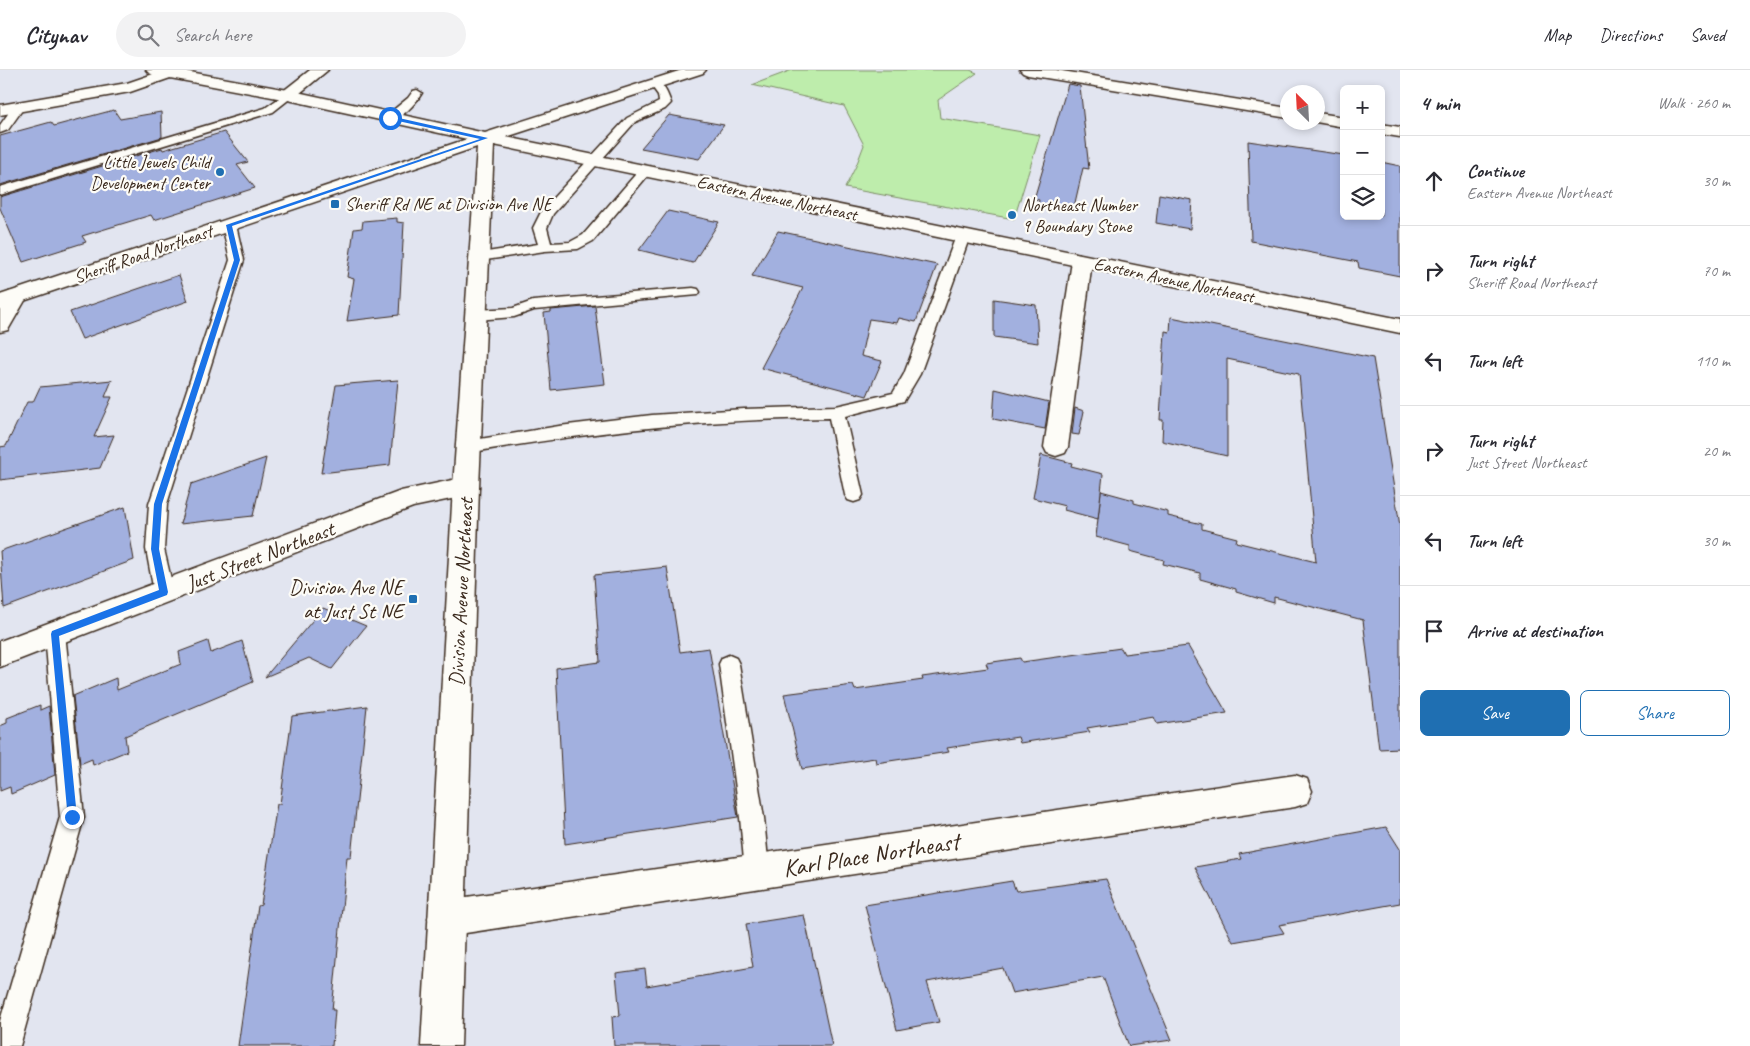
<!DOCTYPE html>
<meta charset="utf-8">
<style>
:root{--surface:#fff;--page:#f2f2f3;--text:#2b2b33;--muted:#7c7c81;--line:#e1e1e2;--accent:#1f6fb2}
body{margin:0;font-family:Caveat,sans-serif;background:var(--page);color:var(--text)}
.controls{position:absolute;right:15px;top:15px;display:grid;overflow:hidden;border-radius:8px;box-shadow:0 2px 8px #0003}
.controls button{width:45px;height:45px;display:grid;place-items:center;padding:0;border:0;border-bottom:1px solid var(--line);background:var(--surface);color:var(--text);font:25px sans-serif}
.compass{position:absolute;left:1280px;top:15px;width:45px;height:45px;border-radius:50%;background:var(--surface);box-shadow:0 2px 8px #0003;rotate:336deg}
.stop{position:absolute;width:15px;height:15px;margin:-11px;border:4px solid #1a73e8;border-radius:50%;background:#fff}
.stop.end{background:#1a73e8;border-color:#fff;box-shadow:0 1px 5px #0008}
.list{margin:0;padding:0;list-style:none}
h2{display:flex;justify-content:space-between;align-items:center;height:65px;margin:0;padding:0 20px;font-size:21px}
h2 small{font-size:16px;font-weight:400;color:var(--muted)}
.list li{display:grid;grid-template-columns:32px 1fr auto;gap:15px;align-items:center;box-sizing:border-box;height:90px;padding:0 20px;border-top:1px solid var(--line)}
.list b{display:block;font-size:19px;white-space:nowrap}
.list p{margin:0;font-size:16px;white-space:nowrap;color:var(--muted)}
.list em{font-size:16px;font-style:normal;color:var(--muted)}
.actions{display:flex;gap:10px;padding:15px 20px}
.actions a{flex:1;padding:11px 0;border:1px solid var(--accent);border-radius:8px;text-align:center;font-size:18px;color:var(--accent)}
.actions .main{background:var(--accent);color:#fff}
.icon{flex:none;width:28px;height:28px;fill:none;stroke:currentColor;stroke-width:2;stroke-linecap:round;stroke-linejoin:round}
.map{position:relative;flex:none;width:1400px;height:976px;overflow:hidden}
header{display:flex;align-items:center;gap:30px;box-sizing:border-box;height:70px;padding:0 25px;background:var(--surface);border-bottom:1px solid var(--line)}
header strong{font-size:24px}
nav{display:flex;gap:28px;margin-inline-start:auto;font-size:18px}
.search{width:350px;height:45px;background:var(--page);display:flex;align-items:center;gap:12px;box-sizing:border-box;padding:0 18px;border-radius:28px;color:var(--muted);font-size:19px}
main{display:flex}
aside{flex:1;background:var(--surface)}
.map>svg:first-child{display:block}
.green{fill:#beedac;stroke:#7c8c65}
.building{fill:#a2b0df;stroke:#3b2a1e}
.lines{fill:none;stroke-linecap:round;stroke-linejoin:round}
.lane-casing{stroke:#3b2a1e;stroke-width:3}
.street-casing{stroke:#3b2a1e;stroke-width:3}
.secondary-casing{stroke:#3b2a1e;stroke-width:3}
.lane{fill:#fdfcf7;fill-rule:evenodd}
.street{fill:#fdfcf7;fill-rule:evenodd}
.secondary{fill:#fdfcf7;fill-rule:evenodd}
.route{fill:#1a73e8}
.poi-dot{fill:#1f6fb2;stroke:#fdfcf7;stroke-width:2}
.labels{text-anchor:middle;stroke-width:4.5;stroke-linejoin:round;paint-order:stroke}
.far-poi-label{font-size:18px;fill:#3b2a1e;stroke:#fdfcf7;text-anchor:start}
.far-street-label{font-size:18px;fill:#3b2a1e;stroke:#fdfcf7}
.street-label{font-size:21px;fill:#3b2a1e;stroke:#fdfcf7}
.poi-label{font-size:21px;fill:#3b2a1e;stroke:#fdfcf7;text-anchor:end}
.near-street-label{font-size:25px;fill:#3b2a1e;stroke:#fdfcf7}
</style>
<header>
<strong>Citynav</strong>
<div class="search"><svg class="icon" aria-label="search" viewBox="0 0 24 24"><circle cx="10" cy="10" r="6"/><path d="M15 15l6 6"/></svg>Search here</div>
<nav><a>Map</a><a>Directions</a><a>Saved</a></nav>
</header>
<main>
<div class="map">
<svg width="1400" height="976" viewBox="0 0 1400 976">
<rect width="100%" height="100%" fill="#e2e5f0"/>
<filter id="ink" filterUnits="userSpaceOnUse"><feTurbulence type="fractalNoise" baseFrequency=".02" numOctaves="2"/><feDisplacementMap in="SourceGraphic" scale="10" xChannelSelector="R" yChannelSelector="G"/><feConvolveMatrix kernelMatrix="1 2 1 2 8 2 1 2 1" color-interpolation-filters="sRGB"/></filter>
<g filter="url(#ink)">
<path class="green" d="M792,0h178l7,3 -39,27 2,18 100,17 -26,84 -169,-31 11,-22 8,-21 -20,-39 -92,-21z"/>
<g class="building">
<path d="M1068,14l12,2 9,83 -6,-1 -9,39 -5,-1 -1,5 -30,-6 1,-5 -5,-1z"/>
<path d="M114,40l6,9 41,-7 1,25 -162,48v-49l51,-14 3,4z"/>
<path d="M669,45l55,10 -25,34 -58,-11z"/>
<path d="M224,62l24,30 -11,3 18,23 -101,32 -3,-5 -69,21 4,6 -63,20 -23,-54v-11l162,-49 1,2z"/>
<path d="M1248,71l96,14v61h37v-54l19,4v110l-41,-8 -1,-6 -107,-21z"/>
<path d="M1159,124l33,6 -2,29 -34,-6z"/>
<path d="M668,141l51,11 -26,41 -54,-13z"/>
<path d="M397,148v4l7,1 -5,92 -52,6 7,-42 -7,-2 7,-48 8,-1 1,-7z"/>
<path d="M778,161l159,34 -21,57 -17,-4 -2,5 -28,-4 -8,37 21,5 -15,35 -106,-28 42,-80 -51,-12z"/>
<path d="M179,205l9,26 -106,38 -12,-27z"/>
<path d="M994,229l42,6 2,38 -44,-6z"/>
<path d="M595,236l10,78 -54,6 -7,-77 7,-1v-2z"/>
<path d="M1171,247l202,41 27,168v222l-21,1 -16,-129 -89,-23v6l-38,-11v-3l-36,-10v-6l-37,-9 1,-4 -34,-9v-5l-34,-9 5,-46 33,9v3l34,9v4l34,8v5l35,9 -1,4 80,20 -17,-188 -72,-15v97l-65,-15 1,-21h-3l5,-89 5,1z"/>
<path d="M112,310l-7,17h7l-18,40 20,-2 -14,33 -100,12v-33l6,-1 21,-44h6l7,-15z"/>
<path d="M398,310l-8,85 -69,8 15,-88z"/>
<path d="M995,319l54,13 -4,27 -52,-10z"/>
<path d="M1075,338l9,3 -5,24 -7,-1z"/>
<path d="M1041,385l31,8 -1,3 32,8 -5,45 -34,-9 1,-4 -32,-8z"/>
<path d="M266,388l-13,58 -73,8 11,-40z"/>
<path d="M125,437l9,53 -130,48 -4,-57z"/>
<path d="M667,497l13,85 29,-4 29,169 -173,27 -9,-176 44,-6 -6,-87z"/>
<path d="M323,538l43,18 -34,43 -23,-11 -44,19z"/>
<path d="M208,571l3,12 31,-12 11,41 -128,54 2,15 -34,14 -1,-6 -12,5 -7,-68 43,-18 1,12 64,-26 -2,-12z"/>
<path d="M1188,576l39,67 -70,11 -3,-7 -67,11 3,4 -70,11 -2,-6 -71,11 2,4 -73,11 -1,-5 -73,11 -18,-75 69,-9 2,5 68,-10 -1,-3 66,-9 -2,-5 34,-5 2,4 99,-14 3,6z"/>
<path d="M40,635v5l9,-4 6,69 -44,19 -1,-7 -10,4v-65l7,-3v-5z"/>
<path d="M367,636l-16,151h-4l-15,153h3l-3,36h-94l20,-140 3,-1 16,-101h3l12,-88z"/>
<path d="M1386,757l14,22v54l-121,22 5,8 -51,9 -38,-75 46,-8 -2,-5z"/>
<path d="M1106,809l66,161 -43,6 -26,-69 -91,16 -9,-25 -76,14 12,40 -42,8 -32,-125 147,-24 4,10z"/>
<path d="M804,845l28,131h-218l-2,-29 8,-1 -4,-43 29,-4 2,17 106,-19 -7,-43z"/>
</g>
<g class="lines">
<g class="lane-casing">
<g id="lane">
<path d="M655,11c9,2 13,14 16,22l-6,6 -30,13 -82,92 -6,14 4,15 19,-1 13,-7 58,-67h8l2,3 -2,3 -56,67 -15,8 -33,2 -66,10 -5,-1 -2,-3 2,-3 64,-10 -5,-16 9,-18 85,-92 32,-16 -1,-7 -8,-11z"/>
<path d="M417,20l5,3c-6,10 -23,30 -36,27l-2,-2 2,-2 22,-18 5,-7z"/>
<path d="M288,22l5,3 -1,2 -19,15 -273,83v-8l265,-79z"/>
<path d="M19,33l6,3 -17,24 -8,3v-8l15,-21z"/>
<path d="M229,151l7,4 8,35 -77,244 -3,45 10,43 -3,6 -7,2 -7,-2 -3,-6 -8,-43 3,-45 81,-244 -8,-35z"/>
<path d="M963,162l7,4 -50,138 -16,27 -59,15 18,79 -3,5 -6,2 -6,-2 -3,-5 -16,-77c-121,1 -241,14 -361,35l-6,-2 -2,-4 2,-4 6,-2 91,-15 93,-11 92,-6 92,-3 57,-13 11,-19 52,-138z"/>
<path d="M693,218l5,1 2,3 -2,3 -164,15 -20,7 -38,3 -5,-2 -2,-3 2,-3 5,-2 37,-2 20,-7z"/>
<path d="M55,554l7,3 3,6 19,184 -64,229h-20v-25l60,-204 -15,-184 3,-6z"/>
<path d="M729,585l7,3 3,6 25,154 5,53 -3,9 -9,3 -9,-3 -3,-9 -5,-53 -21,-154 3,-6z"/>
</g>
</g>
<g class="street-casing">
<g id="street">
<path d="M165,0h12l2,3 -3,3 -46,16 -130,23v-10l127,-22z"/>
<path d="M310,0h18l-34,28h-12l-2,-3 2,-3z"/>
<path d="M1020,0h36l232,38v10l-260,-43 -5,-2z"/>
<path d="M1318,43l26,4v10l-28,-5z"/>
<path d="M1381,54l19,3v10l-19,-3z"/>
<path d="M1082,185l7,2 3,4 -24,186 -3,6 -9,3 -9,-3 -3,-6 28,-186 3,-4z"/>
<path d="M16,221l7,1 4,5 -19,33 -8,2v-26l9,-14z"/>
<path d="M466,407l9,3 4,7 -4,7 -62,13 -413,160v-26l401,-150z"/>
<path d="M1295,705l12,4 5,12 -5,12 -12,4 -849,129 -13,-5 -5,-13 5,-13 13,-5z"/>
</g>
</g>
<g class="secondary-casing">
<path id="secondary" d="M146,0h33l109,20 197,43 197,-63h24l-3,3 -197,64 894,182v14l-906,-188 -15,342 -18,559h-40l32,-559 24,-340 -477,162v-14l467,-156 -179,-39 -134,-25 -5,-2z"/>
</g>
<use href="#lane" class="lane"/>
<use href="#street" class="street"/>
<use href="#secondary" class="secondary"/>
</g>
</g>
<path class="route" d="M390,46l98,22 -256,88 8,34 -78,244 -3,45 9,43 -1,3 -108,41 18,181 -5,5 -4,-2 -17,-186 1,-3 107,-41 -8,-41 3,-45 80,-244 -8,-35 254,-86 -91,-20z"/>
<g class="poi-dot">
<circle cx="220" cy="102" r="5"/>
<rect x="330" y="129" width="10" height="10" rx="2.5"/>
<circle cx="1012" cy="145" r="5"/>
<rect x="408" y="524" width="10" height="10" rx="2.5"/>
</g>
<g class="labels">
<g class="far-poi-label">
<text x="210" y="98" text-anchor="end">Little Jewels Child<tspan x="210" dy="21">Development Center</tspan></text>
<text x="345" y="140">Sheriff Rd NE at Division Ave NE</text>
<text x="1022" y="141">Northeast Number<tspan x="1022" dy="21">9 Boundary Stone</tspan></text>
</g>
<g class="far-street-label">
<text transform="translate(777 128) rotate(12)" y="6">Eastern Avenue Northeast</text>
<text transform="translate(143 184) rotate(-19)" y="6">Sheriff Road Northeast</text>
<text transform="translate(1174 210) rotate(12)" y="6">Eastern Avenue Northeast</text>
</g>
<g class="street-label">
<text transform="translate(260 486) rotate(-21)" y="7">Just Street Northeast</text>
<text transform="translate(461 522) rotate(-87)" y="7">Division Avenue Northeast</text>
</g>
<g class="poi-label">
<text x="403" y="524">Division Ave NE<tspan x="403" dy="24">at Just St NE</tspan></text>
</g>
<g class="near-street-label">
<text transform="translate(871 784) rotate(-9)" y="9">Karl Place Northeast</text>
</g>
</g>
</svg>
<div class="controls">
<button>+</button>
<button>−</button>
<button><svg class="icon" aria-label="layers" viewBox="0 0 24 24"><path d="M12 4l9 5-9 5-9-5zM3 14l9 5 9-5"/></svg></button>
</div>
<svg class="compass" viewBox="-18 -18 36 36"><path d="M0-13l5 13h-10z" fill="#e53935"/><path d="M0 13l5-13h-10z" fill="#7c7c81"/></svg>
<div class="stop" style="left:390px;top:48px"></div>
<div class="stop end" style="left:72px;top:747px"></div>
</div>
<aside>
<h2>4 min<small>Walk · 260 m</small></h2>
<ul class="list">
<li><svg class="icon" aria-label="ahead" viewBox="0 0 24 24"><path d="M12 20V5M6 11l6-6 6 6"/></svg><div><b>Continue</b><p>Eastern Avenue Northeast</p></div><em>30 m</em></li>
<li><svg class="icon" aria-label="right" viewBox="0 0 24 24"><path d="M7 20v-9h11M14 6l5 5-5 5"/></svg><div><b>Turn right</b><p>Sheriff Road Northeast</p></div><em>70 m</em></li>
<li><svg class="icon" aria-label="left" viewBox="0 0 24 24"><path d="M17 20v-9H6M10 6l-5 5 5 5"/></svg><div><b>Turn left</b></div><em>110 m</em></li>
<li><svg class="icon" aria-label="right" viewBox="0 0 24 24"><path d="M7 20v-9h11M14 6l5 5-5 5"/></svg><div><b>Turn right</b><p>Just Street Northeast</p></div><em>20 m</em></li>
<li><svg class="icon" aria-label="left" viewBox="0 0 24 24"><path d="M17 20v-9H6M10 6l-5 5 5 5"/></svg><div><b>Turn left</b></div><em>30 m</em></li>
<li><svg class="icon" aria-label="arrive" viewBox="0 0 24 24"><path d="M6 21V4h12l-3 4 3 4H6"/></svg><div><b>Arrive at destination</b></div></li>
</ul>
<div class="actions"><a class="main">Save</a><a>Share</a></div>
</aside>
</main>
